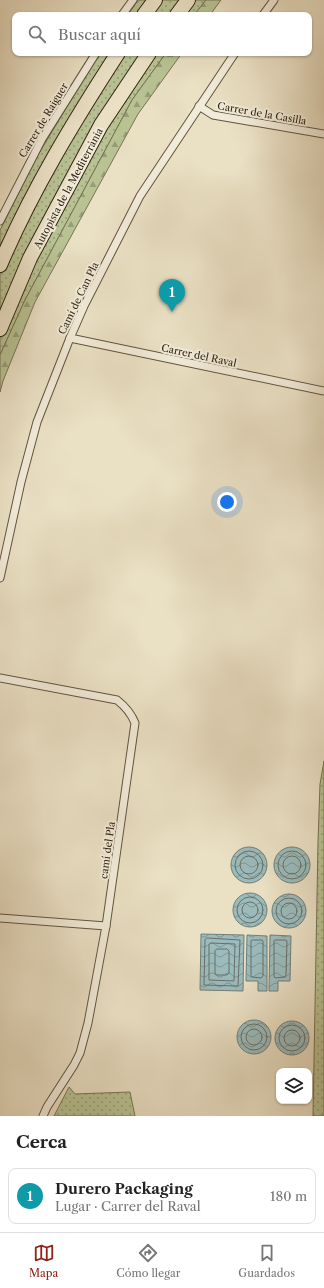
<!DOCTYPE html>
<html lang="es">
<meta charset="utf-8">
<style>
:root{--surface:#fff;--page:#f6f6f6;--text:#222;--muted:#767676;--line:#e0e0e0;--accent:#8f2418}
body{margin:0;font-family:"Libre Caslon Text",serif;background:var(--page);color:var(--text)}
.controls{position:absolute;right:12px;bottom:12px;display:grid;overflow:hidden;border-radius:8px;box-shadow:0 1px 3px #0004}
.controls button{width:36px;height:36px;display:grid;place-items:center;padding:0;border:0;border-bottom:1px solid var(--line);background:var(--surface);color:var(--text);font:20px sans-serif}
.you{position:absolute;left:227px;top:502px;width:14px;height:14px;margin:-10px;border:3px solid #fff;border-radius:50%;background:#1a73e8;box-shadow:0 0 0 6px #1a73e833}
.badge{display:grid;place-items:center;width:26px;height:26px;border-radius:50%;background:var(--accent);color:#fff;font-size:13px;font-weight:700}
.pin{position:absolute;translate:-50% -33px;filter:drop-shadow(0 1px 2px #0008)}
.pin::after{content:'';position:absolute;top:21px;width:14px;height:12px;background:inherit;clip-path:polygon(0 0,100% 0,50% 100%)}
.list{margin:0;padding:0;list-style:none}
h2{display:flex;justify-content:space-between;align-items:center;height:52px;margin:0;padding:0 16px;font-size:17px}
h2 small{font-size:13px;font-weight:400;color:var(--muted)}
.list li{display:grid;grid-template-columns:26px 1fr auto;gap:12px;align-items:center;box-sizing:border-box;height:56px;margin:0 8px 8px;padding:0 8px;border:1px solid var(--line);border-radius:8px}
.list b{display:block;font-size:15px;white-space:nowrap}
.list p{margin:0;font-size:13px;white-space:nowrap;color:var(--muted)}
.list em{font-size:13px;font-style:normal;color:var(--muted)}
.icon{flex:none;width:22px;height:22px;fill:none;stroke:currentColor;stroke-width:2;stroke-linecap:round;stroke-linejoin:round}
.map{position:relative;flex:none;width:324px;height:1116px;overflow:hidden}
.search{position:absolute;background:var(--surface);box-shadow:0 1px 3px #0004;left:12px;right:12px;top:12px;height:44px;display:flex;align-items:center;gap:10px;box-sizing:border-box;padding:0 14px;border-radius:8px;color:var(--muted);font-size:15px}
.sheet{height:116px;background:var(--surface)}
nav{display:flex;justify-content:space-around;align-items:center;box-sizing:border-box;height:56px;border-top:1px solid var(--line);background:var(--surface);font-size:11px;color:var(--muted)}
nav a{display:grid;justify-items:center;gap:2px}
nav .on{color:var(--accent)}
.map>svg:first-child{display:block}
.grass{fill:url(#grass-dots);stroke:#767452}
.forest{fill:url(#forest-firs);stroke:#767452}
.water{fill:url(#water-waves);stroke:#717f78}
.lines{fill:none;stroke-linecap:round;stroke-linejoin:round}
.shore{stroke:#677067;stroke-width:1}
.street-casing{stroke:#61543e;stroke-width:9}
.highway-casing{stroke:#332512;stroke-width:16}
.street{stroke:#f1ebd9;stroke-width:7}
.highway{stroke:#eae0c4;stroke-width:14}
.labels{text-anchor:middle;stroke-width:4;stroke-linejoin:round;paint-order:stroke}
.street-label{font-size:10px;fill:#332512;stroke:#f1ebd9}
</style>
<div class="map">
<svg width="324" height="1116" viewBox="0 0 324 1116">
<defs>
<pattern id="grass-dots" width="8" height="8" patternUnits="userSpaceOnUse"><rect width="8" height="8" fill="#b8c293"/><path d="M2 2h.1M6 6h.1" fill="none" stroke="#969d77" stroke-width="1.8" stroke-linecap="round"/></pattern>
<pattern id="forest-firs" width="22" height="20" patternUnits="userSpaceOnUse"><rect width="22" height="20" fill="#b8c293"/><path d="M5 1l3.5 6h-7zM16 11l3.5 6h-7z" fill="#969d77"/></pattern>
<pattern id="water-waves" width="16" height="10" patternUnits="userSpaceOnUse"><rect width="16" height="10" fill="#9bbbbc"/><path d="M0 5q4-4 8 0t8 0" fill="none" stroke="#7f9897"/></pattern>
</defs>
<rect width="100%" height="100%" fill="#eae0c4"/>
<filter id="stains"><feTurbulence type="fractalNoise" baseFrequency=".005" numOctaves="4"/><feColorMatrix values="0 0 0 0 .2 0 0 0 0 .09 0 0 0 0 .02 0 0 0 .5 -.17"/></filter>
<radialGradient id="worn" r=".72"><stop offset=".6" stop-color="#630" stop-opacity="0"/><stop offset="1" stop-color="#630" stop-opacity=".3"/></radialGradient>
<g class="grass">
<path d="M138,0h68l-12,15h-66z"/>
<path d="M100,53h66l-34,47 -107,200 -25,55v-125l38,-75 54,-90z"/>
<path d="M324,761v355h-11l5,-274 2,-58z"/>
<path d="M69,1087l6,7 55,-2 5,24h-81z"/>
</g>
<g class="forest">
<path d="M206,0h15l-11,15h-16z"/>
<path d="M166,53h16l-44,61 -103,188 -32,79 -3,11v-37l25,-55 107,-200z"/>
</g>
<g class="water">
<circle cx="292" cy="865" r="18"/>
<circle cx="249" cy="865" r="18"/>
<circle cx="250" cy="910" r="17"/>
<circle cx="289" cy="911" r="17"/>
<path d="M201,934l43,1 -1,56 -43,-1z"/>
<path d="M247,935l20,1v55h-9v-10h-12z"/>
<path d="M270,935l21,1 -1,45h-12v10h-9z"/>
<circle cx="254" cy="1037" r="17"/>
<circle cx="292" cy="1038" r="17"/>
</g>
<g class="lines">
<g class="shore">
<circle cx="292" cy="865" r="14"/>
<circle cx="249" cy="865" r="14"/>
<circle cx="292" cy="865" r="9"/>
<circle cx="249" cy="865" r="9"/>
<circle cx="250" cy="910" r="13"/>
<circle cx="289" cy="911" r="13"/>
<circle cx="250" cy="910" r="8"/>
<circle cx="289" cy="911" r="8"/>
<path d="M207,938l33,2 -2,46 -34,-1 1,-45z"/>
<path d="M253,940h9l1,1v35l-2,2 -9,-1 -1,-1v-35z"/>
<path d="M276,940h9l2,1 -1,34 -1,2 -10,1 -1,-2v-35z"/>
<path d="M211,943l24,1 -1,37 -25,-1v-35z"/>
<path d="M217,949h10l2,2v22l-2,2h-10l-2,-1v-23z"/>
<circle cx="254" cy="1037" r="13"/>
<circle cx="292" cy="1038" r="13"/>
<circle cx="254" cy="1037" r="8"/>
<circle cx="292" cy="1038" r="8"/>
</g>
<g class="street-casing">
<g id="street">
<path d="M122,15l11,-15"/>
<path d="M263,15l11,-15"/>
<path d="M199,106l14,9 111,19"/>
<path d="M0,221l42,-82 54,-86"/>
<path d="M70,338l254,53"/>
<path d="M0,578l21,-96 16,-60 33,-84 14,-32 56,-110 95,-143"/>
<path d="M0,678l117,22c9,7 14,13 18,23l-29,203 -18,97 -8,30 -6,12 -27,42 -4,9"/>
<path d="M0,918l106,8"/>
</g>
</g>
<g class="highway-casing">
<g id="highway">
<path d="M144,15l11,-15"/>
<path d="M177,15l11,-15"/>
<path d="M0,265c32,-75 74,-144 118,-212"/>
<path d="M0,329l30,-71 71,-133 48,-72"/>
</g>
</g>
<use href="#street" class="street"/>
<use href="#highway" class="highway"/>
</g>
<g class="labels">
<g class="street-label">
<text transform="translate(262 113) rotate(10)" y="4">Carrer de la Casilla</text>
<text transform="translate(43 120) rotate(-59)" y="4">Carrer de Raiguer</text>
<text transform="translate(68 188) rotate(-62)" y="4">Autopista de la Mediterrània</text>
<text transform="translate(78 298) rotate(-64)" y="4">Camí de Can Pla</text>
<text transform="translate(199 355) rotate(12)" y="4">Carrer del Raval</text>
<text transform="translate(107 850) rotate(-82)" y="4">camí del Pla</text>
</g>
</g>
<rect width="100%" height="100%" filter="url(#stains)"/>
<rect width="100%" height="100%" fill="url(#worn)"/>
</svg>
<div class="controls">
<button><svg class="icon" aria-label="layers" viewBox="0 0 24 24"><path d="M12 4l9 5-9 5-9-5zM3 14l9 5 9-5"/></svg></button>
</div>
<div class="you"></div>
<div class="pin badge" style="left:172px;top:312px;background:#0f9aa8">1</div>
<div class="search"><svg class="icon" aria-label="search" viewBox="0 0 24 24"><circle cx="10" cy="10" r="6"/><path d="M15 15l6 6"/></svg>Buscar aquí</div>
</div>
<section class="sheet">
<h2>Cerca<small></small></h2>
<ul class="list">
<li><span class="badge" style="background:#0f9aa8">1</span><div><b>Durero Packaging</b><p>Lugar · Carrer del Raval</p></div><em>180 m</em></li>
</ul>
</section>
<nav>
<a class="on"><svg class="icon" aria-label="map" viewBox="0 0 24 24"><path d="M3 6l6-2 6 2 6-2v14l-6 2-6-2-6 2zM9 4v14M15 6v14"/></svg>Mapa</a>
<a><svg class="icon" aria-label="directions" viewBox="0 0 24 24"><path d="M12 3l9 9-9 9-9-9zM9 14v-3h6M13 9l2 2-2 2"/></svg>Cómo llegar</a>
<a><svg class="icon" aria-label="saved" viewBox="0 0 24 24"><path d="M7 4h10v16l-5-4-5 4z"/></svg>Guardados</a>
</nav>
